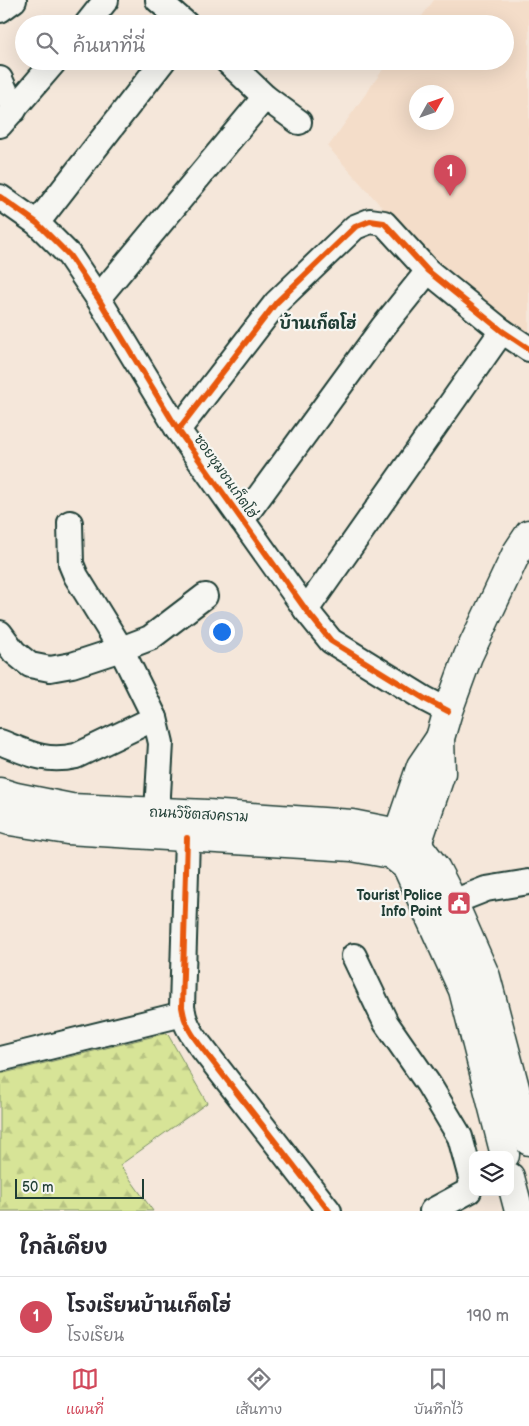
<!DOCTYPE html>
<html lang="th">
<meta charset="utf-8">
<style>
:root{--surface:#fff;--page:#f7f7f7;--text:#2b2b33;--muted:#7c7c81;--line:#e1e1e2;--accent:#d1495b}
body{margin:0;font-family:"Balsamiq Sans","Playpen Sans Thai",sans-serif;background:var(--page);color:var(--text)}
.controls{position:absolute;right:15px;bottom:15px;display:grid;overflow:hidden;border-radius:10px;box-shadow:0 5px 20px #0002}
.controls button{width:45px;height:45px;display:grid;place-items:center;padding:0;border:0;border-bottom:1px solid var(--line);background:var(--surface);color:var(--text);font:25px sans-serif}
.compass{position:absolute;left:409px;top:85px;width:45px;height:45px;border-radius:50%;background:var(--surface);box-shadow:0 5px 20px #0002;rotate:50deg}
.scale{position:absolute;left:15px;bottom:12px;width:129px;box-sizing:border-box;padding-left:5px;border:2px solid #1f3d34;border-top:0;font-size:14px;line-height:18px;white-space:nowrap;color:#1f3d34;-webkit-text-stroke:4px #f6f6f2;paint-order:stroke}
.you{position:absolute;left:221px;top:631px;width:18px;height:18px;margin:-12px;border:4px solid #fff;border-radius:50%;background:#1a73e8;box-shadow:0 0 0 8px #1a73e833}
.badge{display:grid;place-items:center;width:32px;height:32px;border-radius:50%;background:var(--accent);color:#fff;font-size:16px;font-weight:700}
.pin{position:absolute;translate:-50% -41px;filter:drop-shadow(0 1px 2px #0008)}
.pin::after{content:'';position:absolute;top:26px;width:18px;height:15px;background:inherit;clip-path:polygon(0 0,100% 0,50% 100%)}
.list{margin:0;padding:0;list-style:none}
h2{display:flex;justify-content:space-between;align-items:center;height:65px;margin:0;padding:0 20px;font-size:21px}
h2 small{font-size:16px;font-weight:400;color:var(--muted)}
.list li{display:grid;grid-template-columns:32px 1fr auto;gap:15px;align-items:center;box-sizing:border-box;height:80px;padding:0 20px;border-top:1px solid var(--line)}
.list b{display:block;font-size:19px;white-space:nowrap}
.list p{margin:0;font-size:16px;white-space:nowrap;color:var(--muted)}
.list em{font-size:16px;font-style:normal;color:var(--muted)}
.icon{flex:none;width:28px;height:28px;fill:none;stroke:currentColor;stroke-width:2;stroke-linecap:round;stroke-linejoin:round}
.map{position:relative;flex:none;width:529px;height:1211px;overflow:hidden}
.search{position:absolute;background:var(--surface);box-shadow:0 5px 20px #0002;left:15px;right:15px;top:15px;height:55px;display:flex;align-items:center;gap:12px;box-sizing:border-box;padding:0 18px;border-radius:28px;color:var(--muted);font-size:19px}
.sheet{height:145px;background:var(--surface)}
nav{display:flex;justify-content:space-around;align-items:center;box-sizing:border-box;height:70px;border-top:1px solid var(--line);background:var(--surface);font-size:14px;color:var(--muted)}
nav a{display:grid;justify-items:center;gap:2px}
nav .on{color:var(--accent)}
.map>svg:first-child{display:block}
.built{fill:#f4ddc9;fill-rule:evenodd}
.forest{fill:url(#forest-firs);stroke:#7b9066}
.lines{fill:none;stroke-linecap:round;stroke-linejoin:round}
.minor-casing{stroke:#1f3d34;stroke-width:28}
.major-casing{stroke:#1f3d34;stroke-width:31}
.minor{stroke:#f6f6f2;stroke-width:24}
.major{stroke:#f6f6f2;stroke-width:28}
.cycleway-casing{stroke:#f6f6f2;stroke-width:9}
.cycleway{stroke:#e8590c;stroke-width:6}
.labels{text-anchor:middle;stroke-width:4.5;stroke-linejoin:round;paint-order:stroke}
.street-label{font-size:14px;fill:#1f3d34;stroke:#f6f6f2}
.poi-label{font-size:14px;font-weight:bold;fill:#1f3d34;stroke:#f6f6f2;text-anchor:end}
.quarter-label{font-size:16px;font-weight:bold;fill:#1f3d34;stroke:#f6f6f2}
</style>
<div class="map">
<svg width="529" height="1211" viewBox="0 0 529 1211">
<defs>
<pattern id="forest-firs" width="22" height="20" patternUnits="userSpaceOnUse" patternTransform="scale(1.25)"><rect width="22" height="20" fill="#d7e497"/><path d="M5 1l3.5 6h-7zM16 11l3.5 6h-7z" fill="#b8c483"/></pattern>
</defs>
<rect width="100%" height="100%" fill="#f5e7da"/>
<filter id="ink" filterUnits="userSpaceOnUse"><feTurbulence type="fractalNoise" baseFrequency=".02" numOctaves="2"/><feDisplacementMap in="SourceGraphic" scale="10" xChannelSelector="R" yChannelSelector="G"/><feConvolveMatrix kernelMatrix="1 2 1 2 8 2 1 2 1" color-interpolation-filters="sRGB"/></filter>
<g filter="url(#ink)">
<path class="built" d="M434,0h95v340l-114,-96 -87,-97 61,-86h116v-37h-89zM416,92h30v30h-30z"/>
<path class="forest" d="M167,1033l40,70 -87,62 33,46h-153v-137z"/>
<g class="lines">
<g class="minor-casing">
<g id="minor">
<path d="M158,0l28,24"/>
<path d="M0,10l14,-10"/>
<path d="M87,24l19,-24"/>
<path d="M227,61l38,36 34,25"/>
<path d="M0,79l14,31"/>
<path d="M0,125l55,-64"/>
<path d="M0,197l37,26 32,32 29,43 80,132 128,180 25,31 94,58 23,12"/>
<path d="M37,223l126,-162"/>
<path d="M98,298l167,-201"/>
<path d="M178,430l98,-127 79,-76 15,-6 14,2 44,48 74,60 27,18"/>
<path d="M242,520l141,-193 45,-56"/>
<path d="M306,610l196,-279"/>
<path d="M0,633l14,19 16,13 20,4 22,-4 49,-16 29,-11 55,-42"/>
<path d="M155,718l6,25 -4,69"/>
<path d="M0,742c28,11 45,21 76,14l79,-38 -34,-69 -45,-73 -5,-12 -1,-41"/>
<path d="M187,838l-5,169c2,15 8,25 17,37l130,167"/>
<path d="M453,902l33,-13 43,-7"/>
<path d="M354,956l32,67 43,62 31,52 11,41 -2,13 -37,20"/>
<path d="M0,1059l183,-45"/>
</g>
</g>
<g class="major-casing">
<g id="major">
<path d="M0,792l16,5 55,11 136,6 145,10 46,9 19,11 19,25 17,33 33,75 43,164"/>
<path d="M0,818l10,3 57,9 285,17 39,7 16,13 56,123 42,165"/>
<path d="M393,848l28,-82 19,-28"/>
<path d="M409,861l8,-17 24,-71 -1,-35 8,-27 20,-55 49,-104 12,-18"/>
<path d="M510,1177l9,34"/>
</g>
</g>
<use href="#minor" class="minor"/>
<use href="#major" class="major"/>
<g class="cycleway-casing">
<g id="cycleway">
<path d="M0,197l37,26 32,32 29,43 80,132 128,180 25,31 94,58 23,12"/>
<path d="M178,430l98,-127 79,-76 15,-6 14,2 44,48 74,60 27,18"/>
<path d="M187,838l-5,169c2,15 8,25 17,37l130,167"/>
</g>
</g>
<use href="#cycleway" class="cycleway"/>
</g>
</g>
<defs>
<g id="civic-square" transform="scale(1.25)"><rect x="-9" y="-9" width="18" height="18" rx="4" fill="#d1495b" stroke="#f6f6f2"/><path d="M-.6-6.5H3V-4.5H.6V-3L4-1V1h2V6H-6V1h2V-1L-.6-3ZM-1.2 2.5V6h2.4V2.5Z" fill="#fff"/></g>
</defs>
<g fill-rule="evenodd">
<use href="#civic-square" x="459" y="903"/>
</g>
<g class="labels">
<g class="street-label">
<text transform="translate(226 476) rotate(55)" y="5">ซอยชุมชนเก็ตโฮ่</text>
<text transform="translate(199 814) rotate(3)" y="5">ถนนวิชิตสงคราม</text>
</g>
<g class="poi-label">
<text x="442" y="900">Tourist Police<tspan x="442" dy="16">Info Point</tspan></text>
</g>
<g class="quarter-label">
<text x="318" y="329">บ้านเก็ตโฮ่</text>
</g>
</g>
</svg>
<div class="controls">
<button><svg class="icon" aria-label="layers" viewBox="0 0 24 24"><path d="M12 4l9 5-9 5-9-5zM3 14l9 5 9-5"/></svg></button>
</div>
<svg class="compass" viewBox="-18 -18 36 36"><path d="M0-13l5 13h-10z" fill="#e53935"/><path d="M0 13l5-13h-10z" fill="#7c7c81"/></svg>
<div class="scale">50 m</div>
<div class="you"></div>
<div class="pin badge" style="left:450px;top:196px">1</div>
<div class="search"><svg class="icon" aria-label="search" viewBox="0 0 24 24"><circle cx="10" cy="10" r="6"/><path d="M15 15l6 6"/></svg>ค้นหาที่นี่</div>
</div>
<section class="sheet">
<h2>ใกล้เคียง<small></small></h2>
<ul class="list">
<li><span class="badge">1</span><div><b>โรงเรียนบ้านเก็ตโฮ่</b><p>โรงเรียน</p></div><em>190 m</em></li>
</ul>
</section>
<nav>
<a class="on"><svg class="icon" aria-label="map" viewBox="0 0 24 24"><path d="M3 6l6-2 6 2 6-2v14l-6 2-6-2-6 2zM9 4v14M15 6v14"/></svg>แผนที่</a>
<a><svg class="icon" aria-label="directions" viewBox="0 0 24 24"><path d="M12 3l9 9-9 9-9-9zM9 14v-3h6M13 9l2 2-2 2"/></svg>เส้นทาง</a>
<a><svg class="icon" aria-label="saved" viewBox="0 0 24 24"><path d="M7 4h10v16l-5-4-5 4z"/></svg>บันทึกไว้</a>
</nav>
